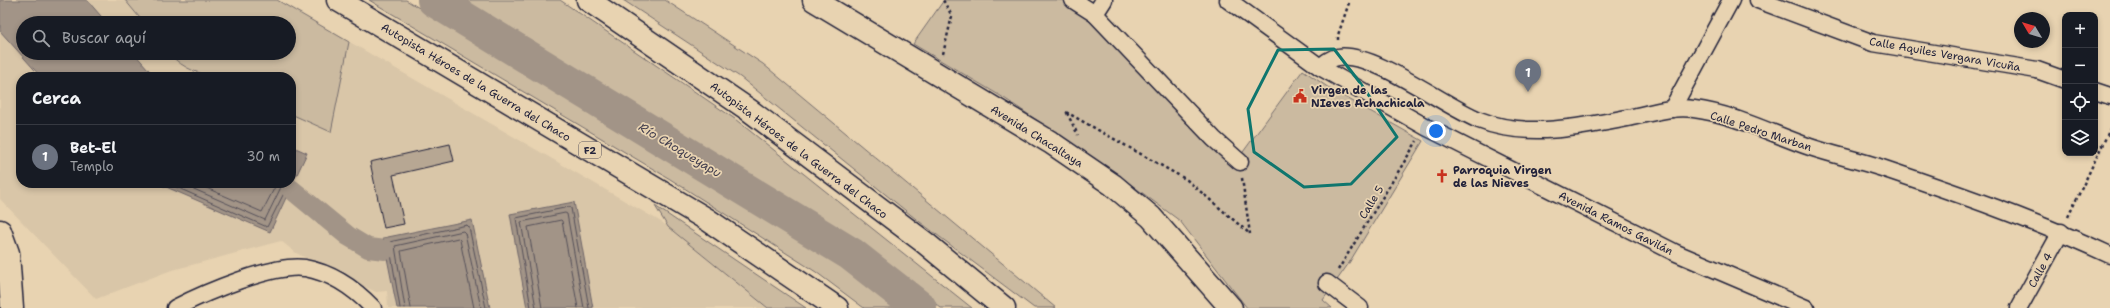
<!DOCTYPE html>
<html lang="es">
<meta charset="utf-8">
<style>
:root{--surface:#171b24;--page:#20242c;--text:#f1f3f6;--muted:#9ea1a6;--line:#363941;--accent:#0b8043}
body{margin:0;font-family:"Shantell Sans",sans-serif;background:var(--page);color:var(--text)}
.controls{position:absolute;right:12px;top:12px;display:grid;overflow:hidden;border-radius:8px;box-shadow:0 2px 6px #0003}
.controls button{width:36px;height:36px;display:grid;place-items:center;padding:0;border:0;border-bottom:1px solid var(--line);background:var(--surface);color:var(--text);font:20px sans-serif}
.compass{position:absolute;left:2014px;top:12px;width:36px;height:36px;border-radius:50%;background:var(--surface);box-shadow:0 2px 6px #0003;rotate:308deg}
.you{position:absolute;left:1436px;top:131px;width:14px;height:14px;margin:-10px;border:3px solid #fff;border-radius:50%;background:#1a73e8;box-shadow:0 0 0 6px #1a73e833}
.badge{display:grid;place-items:center;width:26px;height:26px;border-radius:50%;background:var(--accent);color:#fff;font-size:13px;font-weight:700}
.pin{position:absolute;translate:-50% -33px;filter:drop-shadow(0 1px 2px #0008)}
.pin::after{content:'';position:absolute;top:21px;width:14px;height:12px;background:inherit;clip-path:polygon(0 0,100% 0,50% 100%)}
.list{margin:0;padding:0;list-style:none}
h2{display:flex;justify-content:space-between;align-items:center;height:52px;margin:0;padding:0 16px;font-size:17px}
h2 small{font-size:13px;font-weight:400;color:var(--muted)}
.list li{display:grid;grid-template-columns:26px 1fr auto;gap:12px;align-items:center;box-sizing:border-box;height:64px;padding:0 16px;border-top:1px solid var(--line)}
.list b{display:block;font-size:15px;white-space:nowrap}
.list p{margin:0;font-size:13px;white-space:nowrap;color:var(--muted)}
.list em{font-size:13px;font-style:normal;color:var(--muted)}
.icon{flex:none;width:22px;height:22px;fill:none;stroke:currentColor;stroke-width:2;stroke-linecap:round;stroke-linejoin:round}
.map{position:relative;flex:none;width:2110px;height:308px;overflow:hidden}
.search{position:absolute;background:var(--surface);box-shadow:0 2px 6px #0003;left:16px;top:16px;width:280px;height:44px;display:flex;align-items:center;gap:10px;box-sizing:border-box;padding:0 14px;border-radius:22px;color:var(--muted);font-size:15px}
.panel{position:absolute;background:var(--surface);box-shadow:0 2px 6px #0003;left:16px;top:72px;width:280px;height:116px;border-radius:16px}
.map>svg:first-child{display:block}
.built{fill:#d9c6a8;fill-rule:evenodd}
.green{fill:#cbbaa0;stroke:#766e6e}
.water{fill:#a29487;stroke:#6f6669}
.lines{fill:none;stroke-linecap:round;stroke-linejoin:round}
.shore{stroke:#555059;stroke-width:1}
.canal{stroke:#a29487;stroke-width:20}
.river{stroke:#a29487;stroke-width:34}
.building{fill:#b7a793;stroke:#22223b}
.street-casing{stroke:#22223b;stroke-width:19}
.secondary-casing{stroke:#22223b;stroke-width:25}
.highway-casing{stroke:#22223b;stroke-width:25}
.path{stroke:#22223b;stroke-width:2.5;stroke-dasharray:3 3;stroke-linecap:butt}
.street{stroke:#e8d3b1;stroke-width:16}
.secondary{stroke:#e8d3b1;stroke-width:22}
.highway{stroke:#e8d3b1;stroke-width:22}
.marked{fill:none;stroke:#0f766e;stroke-width:3;stroke-linejoin:round}
.labels{text-anchor:middle;stroke-width:3.5;stroke-linejoin:round;paint-order:stroke}
.shield{fill:#e8d3b1;stroke:#5d575e;stroke-width:1}
.shield-label{font-size:10px;font-weight:bold;fill:#22223b}
.street-label{font-size:11px;fill:#22223b;stroke:#e8d3b1}
.poi-label{font-size:11px;font-weight:bold;fill:#22223b;stroke:#e8d3b1;text-anchor:start}
.water-label{font-size:12px;font-style:italic;fill:#423e4e;stroke:#e8d3b1}
</style>
<div class="map">
<svg width="2110" height="308" viewBox="0 0 2110 308">
<rect width="100%" height="100%" fill="#e8d3b1"/>
<filter id="ink" filterUnits="userSpaceOnUse"><feTurbulence type="fractalNoise" baseFrequency=".025" numOctaves="2"/><feDisplacementMap in="SourceGraphic" scale="8" xChannelSelector="R" yChannelSelector="G"/><feConvolveMatrix kernelMatrix="1 2 1 2 8 2 1 2 1" color-interpolation-filters="sRGB"/></filter>
<g filter="url(#ink)">
<path class="built" d="M0,0h277l386,223 105,85h-380l-1,-17 -11,1 -80,-39 -15,-12 -112,30 -73,28 -96,-100zM23,23h266v30h-266zM21,77h270v106h-270z"/>
<g class="green">
<path d="M125,0h152l72,42 -18,90 -40,-18v-37c-40,0 -94,10 -122,-24h120v-30h-145z"/>
<path d="M369,0h37l435,264 57,44h-34l-48,-36 -146,-93z"/>
<path d="M454,0h106l175,119 237,189h-31l-85,-66 -236,-144z"/>
<path d="M623,0h42l98,64 293,244h-22l-118,-89 -176,-142z"/>
<path d="M944,0h117l28,18 146,145 68,-93 26,18 94,53 -74,122 -26,37 9,8h-85l-67,-87 -59,-44 -117,-79 -91,-54z"/>
<path d="M655,206l151,102h-38l-100,-81z"/>
</g>
<g class="water">
<path d="M0,0h87l20,23h-84v30h111l21,24h-114l-41,-46z"/>
<path d="M291,146l16,7 -37,79 -113,-49h134z"/>
<path d="M574,202l19,106h-66l-17,-94z"/>
<path d="M472,220l18,88h-93l-14,-70z"/>
</g>
<g class="lines">
<g class="shore">
<path d="M167,183l100,44 22,-44"/>
<path d="M180,183l85,37 18,-37"/>
<path d="M195,183l67,29 15,-29"/>
<path d="M400,308l-11,-66 78,-17 2,2 17,81"/>
<path d="M405,308l-10,-62 68,-15 2,2 16,75"/>
<path d="M411,308l-10,-57 57,-13 2,2 14,68"/>
<path d="M531,308l-15,-90 53,-11 2,1 18,100"/>
<path d="M536,308l-15,-86 44,-9 2,1 17,94"/>
<path d="M542,308l-14,-81 33,-7 1,1 16,87"/>
</g>
<path class="canal" d="M291,189l57,47 20,12 17,2"/>
<path class="river" d="M434,0l417,254 69,54"/>
</g>
<path class="building" d="M450,144l4,17 -61,14 11,49 -20,4 -14,-66z"/>
<g class="lines">
<g class="street-casing">
<g id="street">
<path d="M1073,0l22,14 119,125 26,23"/>
<path d="M1228,0l92,67 106,60 248,125 132,56"/>
<path d="M1758,0l115,43 164,27 28,10"/>
<path d="M1095,14l9,-14"/>
<path d="M1320,67c6,-5 11,-9 18,-10 35,-6 106,49 141,63 47,19 104,7 153,-3 20,-4 40,-11 62,-8 40,5 78,25 116,38 24,8 48,13 72,21 77,26 155,53 228,87"/>
<path d="M2095,91l15,5"/>
<path d="M1672,109l59,-109"/>
<path d="M1327,283l33,25"/>
<path d="M175,308c29,-15 99,-45 130,-40 27,5 50,21 68,40"/>
<path d="M2019,308l42,-76"/>
</g>
</g>
<g class="secondary-casing">
<g id="secondary">
<path d="M814,0l236,142 63,43 38,32 80,91"/>
<path d="M0,231l8,22 4,55"/>
</g>
</g>
<g class="highway-casing">
<g id="highway">
<path d="M338,0l370,220 129,88"/>
<path d="M588,0l161,110 175,132 80,66"/>
</g>
</g>
<g class="path">
<path d="M1338,40v-5l12,-35"/>
<path d="M943,54l9,-38 -9,-16"/>
<path d="M1066,112l121,68 63,54"/>
<path d="M1067,113l11,22"/>
<path d="M1242,178l8,56"/>
<path d="M2068,217l42,-88"/>
<path d="M1338,270l79,-129"/>
</g>
<use href="#street" class="street"/>
<use href="#secondary" class="secondary"/>
<use href="#highway" class="highway"/>
</g>
</g>
<path class="marked" d="M1334,49l27,35 36,53 -46,47 -47,3 -50,-35 -6,-43 30,-59z"/>
<defs>
<g id="civic-bare" transform="scale(1.08)"><path d="M-.6-6.5H3V-4.5H.6V-3L4-1V1h2V6H-6V1h2V-1L-.6-3ZM-1.2 2.5V6h2.4V2.5Z" fill="#c8321e" stroke="#e8d3b1" stroke-width="2.5" paint-order="stroke"/></g>
<g id="church-bare" transform="scale(1.08)"><path d="M-1.2-6h2.4v3.5h3.3v2.4h-3.3V6h-2.4V-.1h-3.3v-2.4h3.3Z" fill="#c8321e" stroke="#e8d3b1" stroke-width="2.5" paint-order="stroke"/></g>
</defs>
<g fill-rule="evenodd">
<use href="#civic-bare" x="1300" y="96"/>
<use href="#church-bare" x="1442" y="176"/>
</g>
<g class="labels">
<rect class="shield" x="579" y="142" width="22" height="16" rx="3"/>
<g class="shield-label">
<text x="590" y="154">F2</text>
</g>
<g class="street-label">
<text transform="translate(1945 54) rotate(10)" y="4">Calle Aquiles Vergara Vicuña</text>
<text transform="translate(476 82) rotate(31)" y="4">Autopista Héroes de la Guerra del Chaco</text>
<text transform="translate(1761 131) rotate(18)" y="4">Calle Pedro Marban</text>
<text transform="translate(1037 136) rotate(32)" y="4">Avenida Chacaltaya</text>
<text transform="translate(799 150) rotate(37)" y="4">Autopista Héroes de la Guerra del Chaco</text>
<text transform="translate(1371 202) rotate(-59)" y="4">Calle 5</text>
<text transform="translate(1616 223) rotate(27)" y="4">Avenida Ramos Gavilán</text>
<text transform="translate(2040 270) rotate(-61)" y="4">Calle 4</text>
</g>
<g class="poi-label">
<text x="1311" y="94">Virgen de las<tspan x="1311" dy="13">NIeves Achachicala</tspan></text>
<text x="1453" y="174">Parroquia Virgen<tspan x="1453" dy="13">de las Nieves</tspan></text>
</g>
<g class="water-label">
<text transform="translate(680 150) rotate(31)" y="4">Río Choqueyapu</text>
</g>
</g>
</svg>
<div class="controls">
<button>+</button>
<button>−</button>
<button><svg class="icon" aria-label="locate" viewBox="0 0 24 24"><circle cx="12" cy="12" r="6"/><path d="M12 2v4M12 18v4M2 12h4M18 12h4"/></svg></button>
<button><svg class="icon" aria-label="layers" viewBox="0 0 24 24"><path d="M12 4l9 5-9 5-9-5zM3 14l9 5 9-5"/></svg></button>
</div>
<svg class="compass" viewBox="-18 -18 36 36"><path d="M0-13l5 13h-10z" fill="#e53935"/><path d="M0 13l5-13h-10z" fill="#9ea1a6"/></svg>
<div class="you"></div>
<div class="pin badge" style="left:1528px;top:92px;background:#6b7280">1</div>
<div class="search"><svg class="icon" aria-label="search" viewBox="0 0 24 24"><circle cx="10" cy="10" r="6"/><path d="M15 15l6 6"/></svg>Buscar aquí</div>
<section class="panel">
<h2>Cerca<small></small></h2>
<ul class="list">
<li><span class="badge" style="background:#6b7280">1</span><div><b>Bet-El</b><p>Templo</p></div><em>30 m</em></li>
</ul>
</section>
</div>
